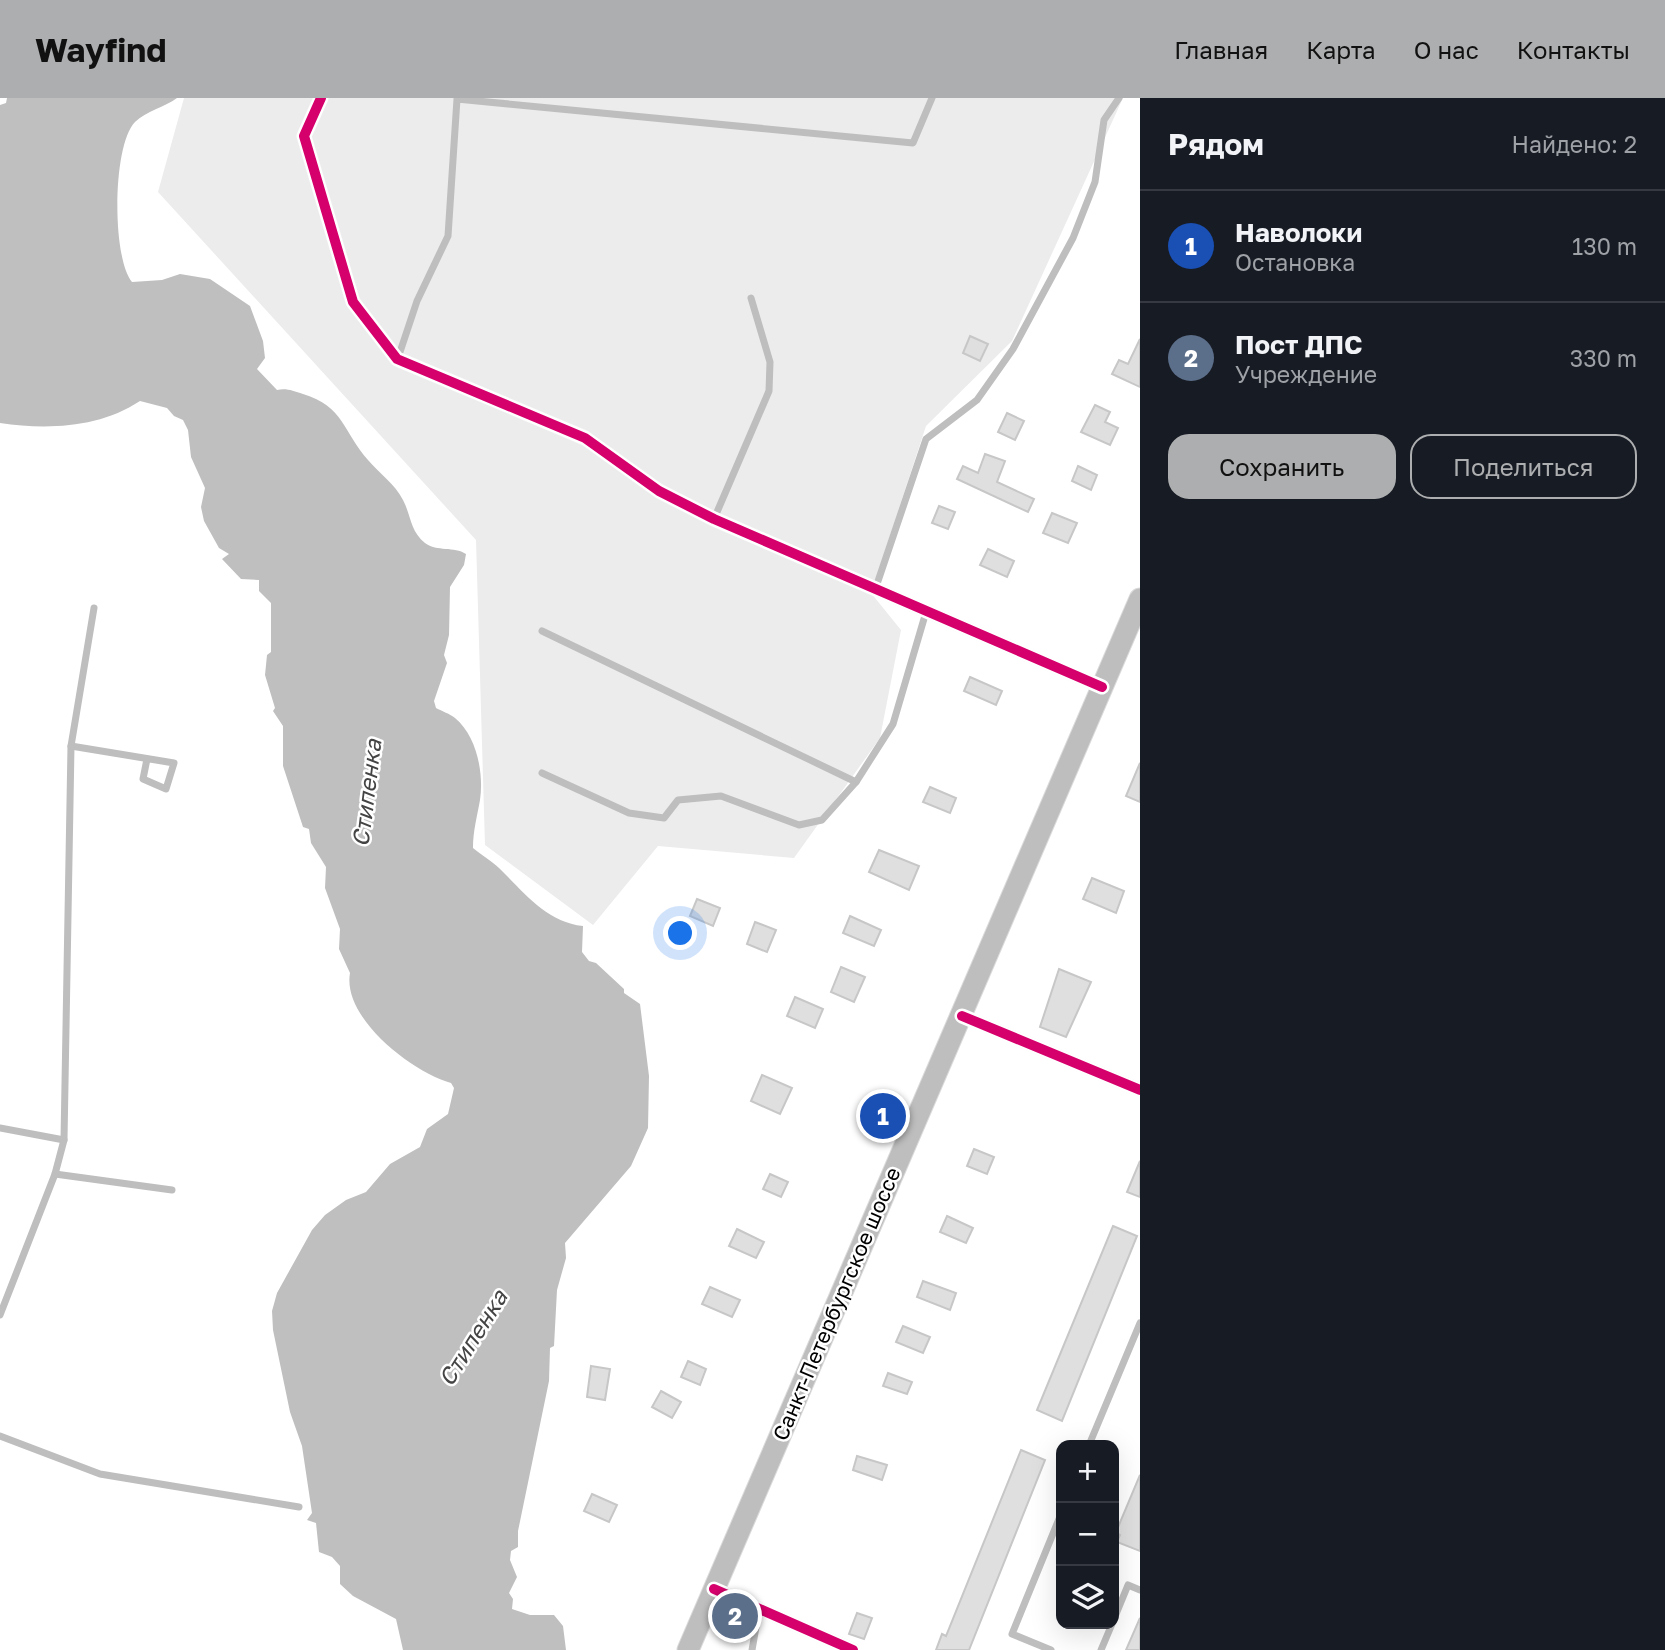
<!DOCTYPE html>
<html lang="ru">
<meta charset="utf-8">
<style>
:root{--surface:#171b24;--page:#20242c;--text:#f1f3f6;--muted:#9ea1a6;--line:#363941;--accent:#adaeaf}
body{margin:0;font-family:"Golos Text",sans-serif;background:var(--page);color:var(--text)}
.controls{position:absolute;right:21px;bottom:21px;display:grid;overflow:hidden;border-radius:14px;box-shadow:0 7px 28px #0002}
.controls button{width:63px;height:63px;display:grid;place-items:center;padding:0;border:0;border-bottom:2px solid var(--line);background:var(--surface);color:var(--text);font:35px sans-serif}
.you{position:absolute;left:681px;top:836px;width:24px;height:24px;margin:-18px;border:5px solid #fff;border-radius:50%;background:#1a73e8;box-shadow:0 0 0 10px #1a73e833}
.badge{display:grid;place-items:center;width:46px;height:46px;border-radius:50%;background:var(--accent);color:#fff;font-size:23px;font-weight:700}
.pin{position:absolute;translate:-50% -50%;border:4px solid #fff;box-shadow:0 2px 7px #0006}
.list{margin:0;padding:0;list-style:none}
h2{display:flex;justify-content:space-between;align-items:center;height:91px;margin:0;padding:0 28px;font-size:30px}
h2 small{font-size:23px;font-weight:400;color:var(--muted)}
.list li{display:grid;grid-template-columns:46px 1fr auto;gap:21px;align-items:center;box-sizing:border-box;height:112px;padding:0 28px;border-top:2px solid var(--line)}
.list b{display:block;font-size:26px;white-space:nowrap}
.list p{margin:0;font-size:23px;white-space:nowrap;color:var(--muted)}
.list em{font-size:23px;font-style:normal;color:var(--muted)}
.actions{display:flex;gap:14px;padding:21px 28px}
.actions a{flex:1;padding:16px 0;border:2px solid var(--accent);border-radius:21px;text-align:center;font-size:24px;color:var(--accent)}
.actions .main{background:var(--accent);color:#111}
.icon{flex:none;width:38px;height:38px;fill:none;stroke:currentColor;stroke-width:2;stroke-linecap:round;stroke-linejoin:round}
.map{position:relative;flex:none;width:1140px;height:1552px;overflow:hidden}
header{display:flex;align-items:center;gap:42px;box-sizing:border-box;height:98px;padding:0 35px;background:var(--accent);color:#111}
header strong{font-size:33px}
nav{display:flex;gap:38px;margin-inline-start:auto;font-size:24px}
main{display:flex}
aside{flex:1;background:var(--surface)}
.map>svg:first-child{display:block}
.green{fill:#ececec}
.water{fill:#bfbfbf}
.building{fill:#dfdfdf;stroke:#c7c7c7;stroke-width:2}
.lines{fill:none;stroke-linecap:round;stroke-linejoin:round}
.primary-casing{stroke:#dbdbdb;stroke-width:23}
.lane{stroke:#bebebe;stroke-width:7}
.street{stroke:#bebebe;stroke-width:14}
.primary{stroke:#bebebe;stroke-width:21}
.cycleway-casing{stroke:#fff;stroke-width:15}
.cycleway{stroke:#d6006c;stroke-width:10}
.labels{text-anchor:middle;stroke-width:5;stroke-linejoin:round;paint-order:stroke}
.street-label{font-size:21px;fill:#000;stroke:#fff}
.water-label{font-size:23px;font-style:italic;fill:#444;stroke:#fff}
</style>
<header>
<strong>Wayfind</strong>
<nav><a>Главная</a><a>Карта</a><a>О нас</a><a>Контакты</a></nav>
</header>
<main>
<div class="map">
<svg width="1140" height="1552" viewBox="0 0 1140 1552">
<rect width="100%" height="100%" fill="#fff"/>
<path class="green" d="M184,0h939l-111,243 -86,85 -55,167 30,37 -21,108 -86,120 -136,-12 -65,79 -108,-80 -9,-305 -318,-348z"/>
<path class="water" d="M7,0h170c-12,9 -31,13 -42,24 -23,24 -23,136 -3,160l30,-2 18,-6 30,5 40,27 13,35 2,17 -8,11 20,21c10,-2 16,1 26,4 41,12 40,38 65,66 11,13 27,24 35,40 8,15 7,31 22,43 12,9 29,3 41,11l-2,11 -14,22 -1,48 -5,20 3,8 -13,38 2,7c6,3 14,6 19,10 22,18 29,56 25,82 -3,17 -7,31 -7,48 8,7 19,13 26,20 25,24 47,54 84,58l-1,26 7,9 7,2 28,26v4l16,11 9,72 -1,52 -17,38 -66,77 1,15 -9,32 -3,56 -4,2 -1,33 -31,150v16l-7,4 -1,9 7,17 -8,16 4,6 -1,10 18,6h24l9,11 3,24h-163l-7,-31 -43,-23 -13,-12v-18l-8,-9 -13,-5 -3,-29 -9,-3 5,-7 -10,-67 -12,-34 -17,-82 -1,-19 5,-18 35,-63 13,-15 21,-15 20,-8 24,-28 30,-17 7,-18 21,-15 6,-26 -3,-5c-39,-11 -109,-65 -101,-110l-11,-24 1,-20 -15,-41 1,-21 -15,-24 -2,-14 -6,-2 -20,-61v-40l-10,-15 2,-3 -10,-33 2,-20 4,-3v-49l-12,-12v-11l-18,-1 -19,-20 7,-5 -10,-6 -15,-27 -3,-14 4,-19 -14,-31 -3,-27 -5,-10 -9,-4 -7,-8 -27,-7c-41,27 -93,29 -140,22v-318l6,-2z"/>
<g class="building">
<path d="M970,238l18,8 -8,17 -17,-8z"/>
<path d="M1140,241v48l-28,-13 7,-14 9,4z"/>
<path d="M1095,307l15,7 -5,10 13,6 -8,17 -29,-13z"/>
<path d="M1007,315l17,8 -9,19 -17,-8z"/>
<path d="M985,356l20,7 -8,21 37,17 -6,13 -71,-33 6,-13 15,7z"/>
<path d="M1078,368l19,9 -6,15 -19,-9z"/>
<path d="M939,408l16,6 -7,17 -16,-6z"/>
<path d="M1052,415l25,10 -9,20 -25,-10z"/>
<path d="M988,451l26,12 -7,16 -27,-12z"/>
<path d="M970,579l32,14 -6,14 -32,-14z"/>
<path d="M1140,665v39l-14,-6z"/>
<path d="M930,689l26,11 -6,15 -27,-11z"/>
<path d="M879,752l40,16 -10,24 -40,-18z"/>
<path d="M1092,780l32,13 -8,22 -33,-14z"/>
<path d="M697,801l23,9 -7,18 -23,-10z"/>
<path d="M850,818l31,14 -7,16 -31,-13z"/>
<path d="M755,824l21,8 -9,22 -20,-8z"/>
<path d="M841,869l24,10 -11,25 -23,-10z"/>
<path d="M1059,871l32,13 -25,55 -26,-10z"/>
<path d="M795,899l28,12 -8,19 -28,-12z"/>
<path d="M762,977l30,13 -12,26 -29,-13z"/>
<path d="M974,1051l20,8 -7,17 -20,-8z"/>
<path d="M1140,1063v36l-13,-5z"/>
<path d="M770,1076l18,8 -7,15 -18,-8z"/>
<path d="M947,1118l26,12 -7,15 -26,-11z"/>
<path d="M1113,1128l24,10 -75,185 -25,-11z"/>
<path d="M737,1131l27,13 -8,16 -27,-12z"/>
<path d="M923,1183l33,12 -6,17 -33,-13z"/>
<path d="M710,1189l30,13 -8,17 -30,-13z"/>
<path d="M903,1228l27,11 -7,16 -27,-11z"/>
<path d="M688,1263l18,8 -6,16 -19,-8z"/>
<path d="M591,1268l19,3 -5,31 -18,-3z"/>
<path d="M888,1275l24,9 -5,12 -24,-8z"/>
<path d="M661,1293l20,11 -9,16 -20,-11z"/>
<path d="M1021,1352l24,10 -76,190h-33l6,-16 4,2z"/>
<path d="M857,1358l30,9 -5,15 -29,-10z"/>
<path d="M1140,1377v76l-23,-9 3,-7 -4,-3z"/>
<path d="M592,1396l25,11 -8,17 -25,-11z"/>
<path d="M857,1515l15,5 -8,21 -15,-5z"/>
<path d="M1140,1520v32h-14z"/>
</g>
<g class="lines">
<g class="primary-casing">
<path id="primary" d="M688,1552l452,-1051"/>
</g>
<g class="lane">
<path d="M398,260l19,-57 31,-65 9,-137 456,44 19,-45"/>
<path d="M714,421l55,-128 1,-29 -19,-64"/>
<path d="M875,492l51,-151 51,-39 36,-51 60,-111 22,-56 9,-62 15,-22"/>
<path d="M542,533l314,151"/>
<path d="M71,648l103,17 -8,26 -23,-10 4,-20"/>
<path d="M542,675l87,40 35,5 14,-18 43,-4 78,29 23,-5 34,-38 37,-58 33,-112"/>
<path d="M0,1030l64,12"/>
<path d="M55,1076l117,16"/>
<path d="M0,1217l55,-141 9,-34 7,-394 23,-138"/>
<path d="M0,1338l100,38 199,33"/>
<path d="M1089,1347l51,-122"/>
<path d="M1114,1521l14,-34 12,5"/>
<path d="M752,1552l7,-40"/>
<path d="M1051,1552l-39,-16 49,-120"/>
<path d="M1101,1552l11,-26"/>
</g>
<g class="street">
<path d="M321,0l-17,38 49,166 44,57 188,79 74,53 55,28 388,168"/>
<path d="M962,918l178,74"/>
<path d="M714,1491l139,61"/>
</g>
<use href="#primary" class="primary"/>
<g class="cycleway-casing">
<g id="cycleway">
<path d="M321,0l-17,38 49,166 44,57 188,79 74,53 55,28 388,168"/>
<path d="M962,918l178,74"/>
<path d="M714,1491l139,61"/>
</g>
</g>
<use href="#cycleway" class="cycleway"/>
</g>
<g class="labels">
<g class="street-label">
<text transform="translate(837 1206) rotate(-67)" y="7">Санкт-Петербургское шоссе</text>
</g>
<g class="water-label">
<text transform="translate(367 695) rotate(-83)" y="8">Стипенка</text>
<text transform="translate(473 1240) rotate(-58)" y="8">Стипенка</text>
</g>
</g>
</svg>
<div class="controls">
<button>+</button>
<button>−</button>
<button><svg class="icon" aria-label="layers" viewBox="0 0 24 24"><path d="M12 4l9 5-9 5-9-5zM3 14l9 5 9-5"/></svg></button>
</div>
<div class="you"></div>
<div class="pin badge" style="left:883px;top:1018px;background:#1a4fb4">1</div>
<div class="pin badge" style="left:735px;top:1518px;background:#5c6f8a">2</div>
</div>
<aside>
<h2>Рядом<small>Найдено: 2</small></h2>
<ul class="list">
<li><span class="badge" style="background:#1a4fb4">1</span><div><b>Наволоки</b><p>Остановка</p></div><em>130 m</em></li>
<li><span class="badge" style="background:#5c6f8a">2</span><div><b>Пост ДПС</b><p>Учреждение</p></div><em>330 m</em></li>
</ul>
<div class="actions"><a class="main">Сохранить</a><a>Поделиться</a></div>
</aside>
</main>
